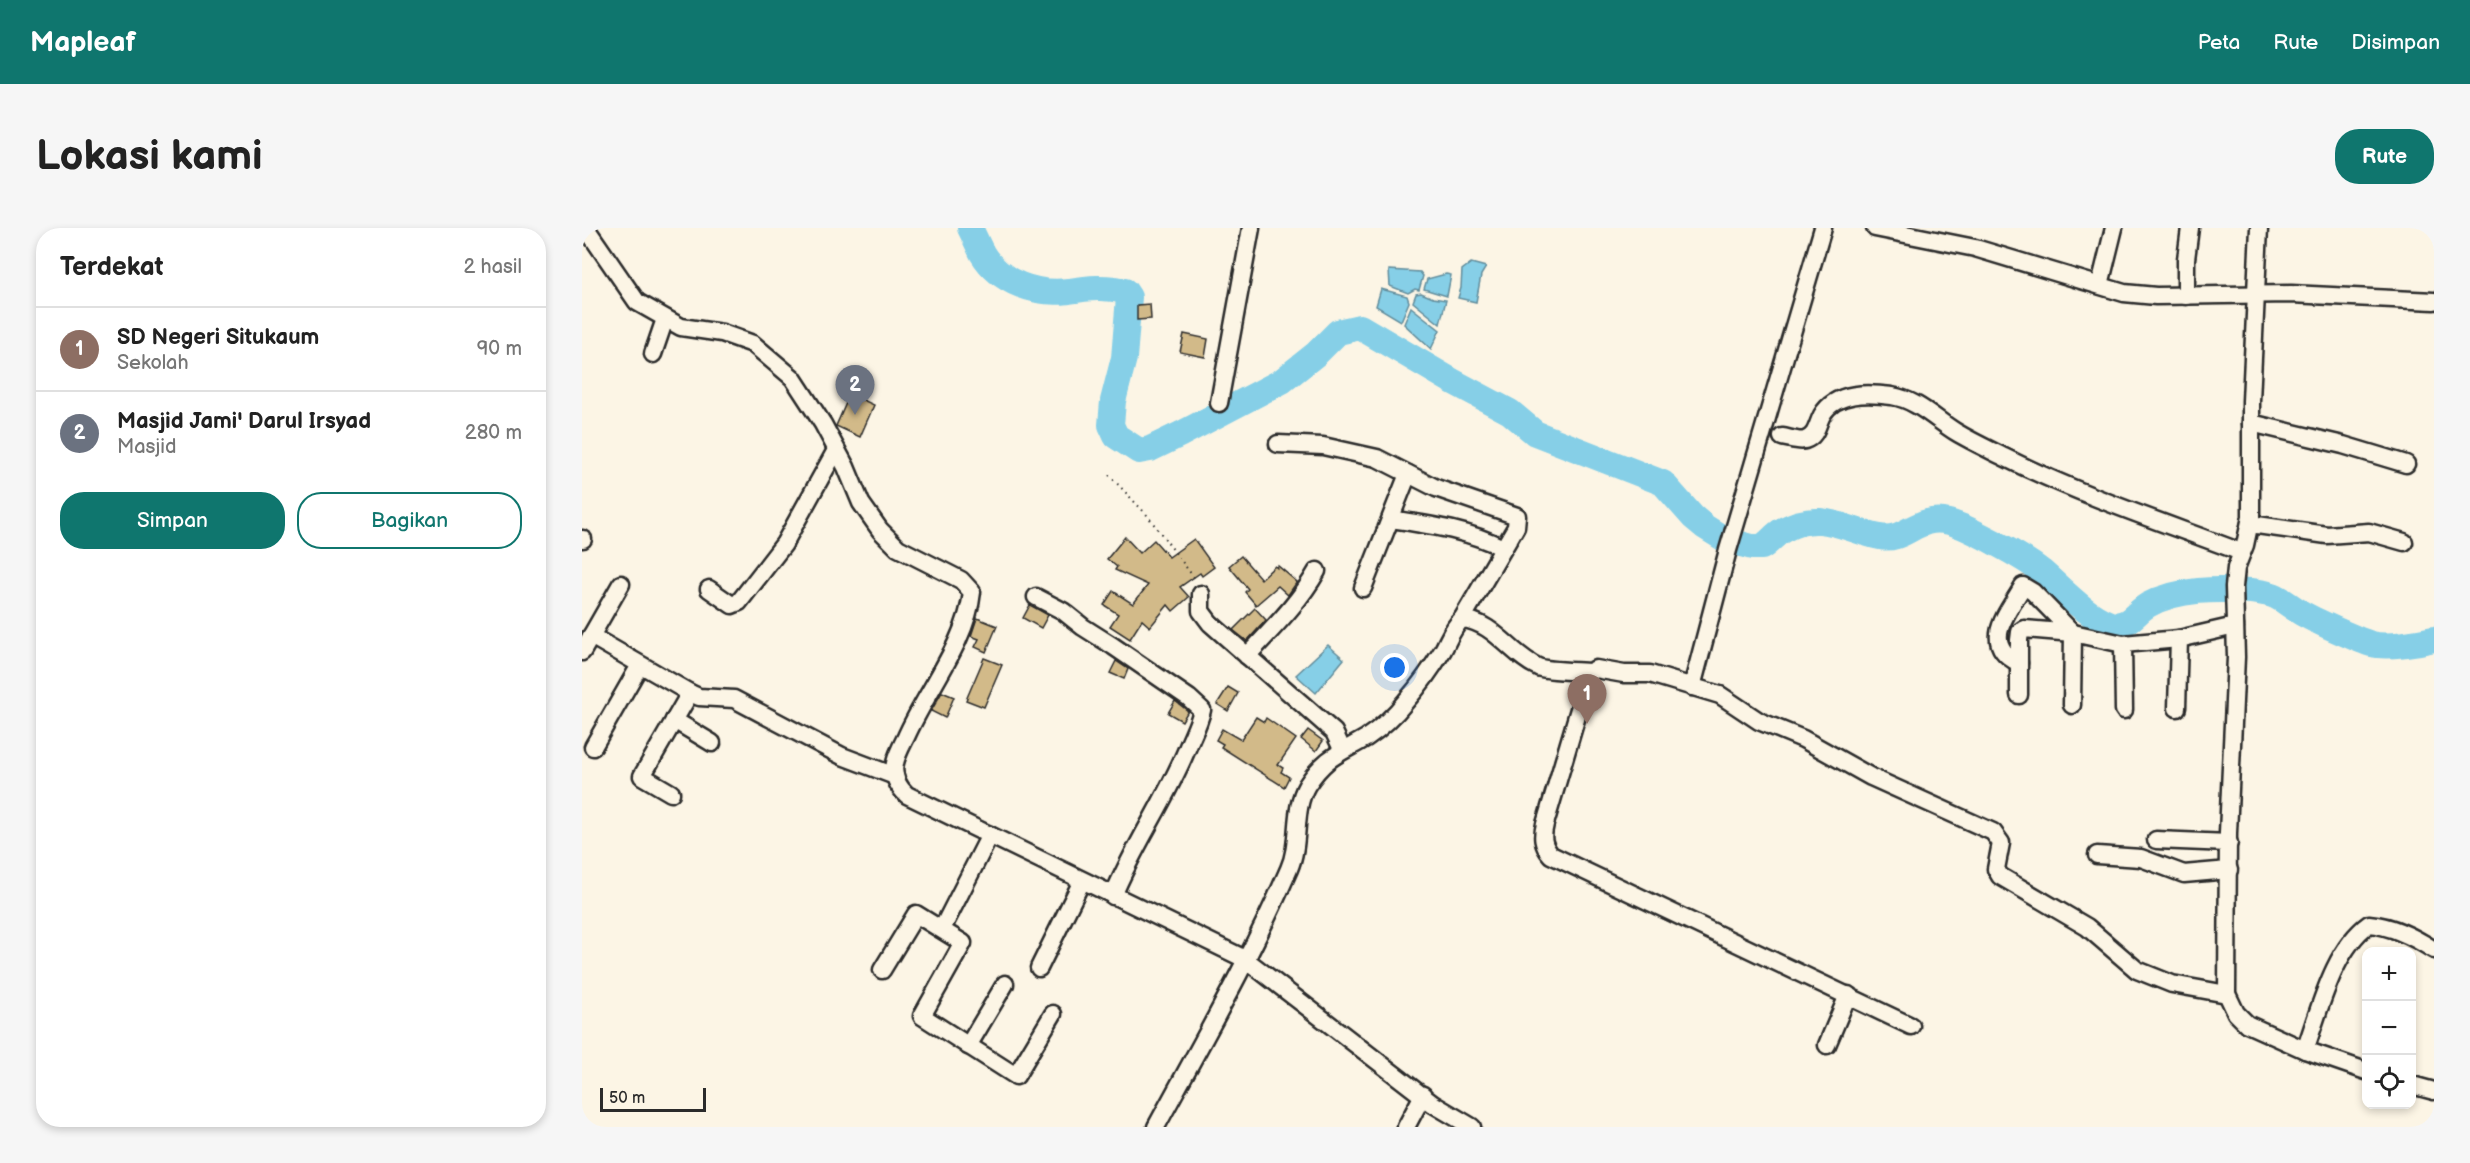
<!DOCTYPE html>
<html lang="id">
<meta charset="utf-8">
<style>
:root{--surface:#fff;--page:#f6f6f6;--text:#222;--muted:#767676;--line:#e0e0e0;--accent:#0f766e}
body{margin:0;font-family:"Balsamiq Sans",sans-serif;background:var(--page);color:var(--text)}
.controls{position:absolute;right:18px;bottom:18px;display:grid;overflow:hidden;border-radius:12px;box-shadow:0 3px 9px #0003}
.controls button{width:54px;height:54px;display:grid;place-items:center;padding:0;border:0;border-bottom:2px solid var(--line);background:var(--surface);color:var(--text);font:30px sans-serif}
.scale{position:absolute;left:18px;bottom:15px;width:106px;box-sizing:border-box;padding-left:6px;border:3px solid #2b2b2b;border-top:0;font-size:16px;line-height:21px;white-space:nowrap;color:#2b2b2b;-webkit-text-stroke:4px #fcf5e5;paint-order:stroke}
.you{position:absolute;left:813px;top:440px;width:21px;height:21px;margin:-15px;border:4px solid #fff;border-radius:50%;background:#1a73e8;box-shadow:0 0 0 9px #1a73e833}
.badge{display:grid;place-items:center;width:39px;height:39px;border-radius:50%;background:var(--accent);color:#fff;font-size:20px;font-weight:700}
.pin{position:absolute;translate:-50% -50px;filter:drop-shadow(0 2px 3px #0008)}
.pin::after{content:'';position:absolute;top:32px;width:21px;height:18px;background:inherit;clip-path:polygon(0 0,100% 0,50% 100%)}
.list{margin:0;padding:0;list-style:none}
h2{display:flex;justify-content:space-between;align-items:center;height:78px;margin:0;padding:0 24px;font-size:26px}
h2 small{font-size:20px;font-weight:400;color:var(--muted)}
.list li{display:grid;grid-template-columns:39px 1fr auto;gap:18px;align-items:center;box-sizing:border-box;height:84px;padding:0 24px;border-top:2px solid var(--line)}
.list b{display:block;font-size:22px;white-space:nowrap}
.list p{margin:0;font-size:20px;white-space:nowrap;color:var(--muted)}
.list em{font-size:20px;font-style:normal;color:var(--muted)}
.actions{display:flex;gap:12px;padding:18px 24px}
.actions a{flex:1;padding:14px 0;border:2px solid var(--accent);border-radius:24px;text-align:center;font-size:21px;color:var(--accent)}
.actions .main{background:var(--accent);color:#fff}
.icon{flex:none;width:33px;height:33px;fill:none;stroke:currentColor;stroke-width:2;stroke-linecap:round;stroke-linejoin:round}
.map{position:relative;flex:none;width:1852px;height:899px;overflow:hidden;border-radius:24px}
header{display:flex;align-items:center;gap:36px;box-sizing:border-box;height:84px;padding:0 30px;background:var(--accent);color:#fff}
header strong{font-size:28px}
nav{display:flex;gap:33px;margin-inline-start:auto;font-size:21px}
.intro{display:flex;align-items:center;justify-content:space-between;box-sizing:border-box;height:144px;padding:0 36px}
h1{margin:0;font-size:42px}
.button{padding:15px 27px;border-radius:24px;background:var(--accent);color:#fff;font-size:21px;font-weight:700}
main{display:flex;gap:36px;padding:0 36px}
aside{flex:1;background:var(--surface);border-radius:24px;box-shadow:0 3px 9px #0003}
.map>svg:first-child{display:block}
.water{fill:#86cfe7;stroke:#628d9c;stroke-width:1.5}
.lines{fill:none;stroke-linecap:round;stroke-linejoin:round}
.river{stroke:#86cfe7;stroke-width:26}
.building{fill:#d2ba89;stroke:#2b2b2b;stroke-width:1.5}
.minor-casing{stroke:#2b2b2b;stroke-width:21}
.path{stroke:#2b2b2b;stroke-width:2;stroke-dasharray:1.5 4.5;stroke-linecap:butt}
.minor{stroke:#fcf5e5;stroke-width:16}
</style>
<header>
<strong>Mapleaf</strong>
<nav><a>Peta</a><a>Rute</a><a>Disimpan</a></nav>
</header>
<div class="intro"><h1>Lokasi kami</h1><a class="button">Rute</a></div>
<main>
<aside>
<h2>Terdekat<small>2 hasil</small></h2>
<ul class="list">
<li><span class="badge" style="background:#8d6e63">1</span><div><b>SD Negeri Situkaum</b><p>Sekolah</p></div><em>90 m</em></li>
<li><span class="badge" style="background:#6b7280">2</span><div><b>Masjid Jami' Darul Irsyad</b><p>Masjid</p></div><em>280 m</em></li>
</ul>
<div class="actions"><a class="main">Simpan</a><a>Bagikan</a></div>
</aside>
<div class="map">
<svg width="1852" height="899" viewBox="0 0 1852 899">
<rect width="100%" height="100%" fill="#fcf5e5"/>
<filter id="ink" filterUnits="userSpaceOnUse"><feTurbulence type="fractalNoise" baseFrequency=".0167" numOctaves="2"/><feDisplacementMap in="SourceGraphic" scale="12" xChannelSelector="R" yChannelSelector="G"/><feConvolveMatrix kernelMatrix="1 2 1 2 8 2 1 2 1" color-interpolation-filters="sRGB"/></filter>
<g filter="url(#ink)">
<g class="water">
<path d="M889,35l15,4 -5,8 -5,27 -18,-4 3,-10 1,-18z"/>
<path d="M807,42l31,2 3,4 -4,14 -4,-1 -7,4 -18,-7z"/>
<path d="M864,46l5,1 -4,21 -23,-7 3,-10z"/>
<path d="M799,61l26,7 2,6 -8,19 -25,-15z"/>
<path d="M839,65l12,5 13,2 -6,24 -27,-22 3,-8z"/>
<path d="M829,79l29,23 -9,19 -27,-25z"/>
<path d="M746,417l16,14 -28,34 -20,-18z"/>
</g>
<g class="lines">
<path class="river" d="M388,0c4,8 8,17 12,25 18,30 54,42 87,38 19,-3 36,-5 56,0l4,6 -5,61 -11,43 -2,24 5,11 23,15 11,-2 31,-15 101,-53 34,-27 22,-22 22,-5 92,54 58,31 25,21 128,50 30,34 12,10 21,13 26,7h10c8,-5 13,-13 21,-17 38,-21 62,0 97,7 26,5 37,-23 69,-15 20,5 76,36 92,49 20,17 44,44 69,53 19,4 24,-11 38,-19 30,-17 70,-16 103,-14 28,3 27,7 49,21 13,8 56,27 71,32 16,4 46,-1 63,-5"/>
</g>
<g class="building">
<path d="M568,76l1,15 -14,1v-15z"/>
<path d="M602,106l24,5 -3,18 -25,-5z"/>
<path d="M268,166l24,11 -14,32 -24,-11z"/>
<path d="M543,309l15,16 14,-13 15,17 25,-18 20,28 -12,9 -2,-3 -20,14 9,10 -16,14 -5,-6 -18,22 -8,-7 -12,19 -20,-13 8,-12 -14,-9 9,-14 20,13 15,-19 -33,-15 2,-3 -10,-8z"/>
<path d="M659,328l20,23 14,-13 2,2 1,-2 19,16 -9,13 -10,-9 -22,19 -11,-13 3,-3 -19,-23z"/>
<path d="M448,377l18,10 -7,13 -18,-10z"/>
<path d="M673,380l11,12 -19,21 -14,-11z"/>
<path d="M395,390l20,8 -11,26 -11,-5 4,-8 -8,-3z"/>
<path d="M402,430l18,7 -18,42 -18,-7z"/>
<path d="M534,433l12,8 -4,10 -14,-6z"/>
<path d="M646,459l10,6 -10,18 -11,-7z"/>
<path d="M360,464l12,5 -9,21 -14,-7z"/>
<path d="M593,473l13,10 -6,10 -14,-8z"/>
<path d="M674,489l8,5 2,-4 30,21 -18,26 5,3 -2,4 8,5 -5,10 -63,-40 2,-3 -7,-4 6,-11 19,11z"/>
<path d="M726,502l15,11 -7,10 -15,-12z"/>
</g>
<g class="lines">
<g class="minor-casing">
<g id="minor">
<path d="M4,0l51,74 44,25 41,6 31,11 40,34 30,46 23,43 15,36 19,27 18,18 63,32 11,12c-5,50 -46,99 -66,145 -4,8 -9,17 -11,26 -3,12 3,24 12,32l338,164 188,145 39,23"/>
<path d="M1293,0l100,20 149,45 32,3 135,-2 143,7"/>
<path d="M1677,0l-8,173v116l-6,28 -9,23 -2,19 2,70 -8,176 -1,161 9,19 11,11 58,26 61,21"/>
<path d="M1518,57l14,-57"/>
<path d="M1604,68v-37l4,-31"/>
<path d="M71,126l12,-35"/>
<path d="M637,175l32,-175"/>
<path d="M1669,195l92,22 63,19"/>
<path d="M1200,209c7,1 17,5 23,3 12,-4 12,-16 17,-25 14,-24 47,-22 70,-19 25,4 43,23 64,36 15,9 32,17 48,25 76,38 158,65 237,95"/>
<path d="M696,216l45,2 54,12 59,30 81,28 -1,11 -54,92"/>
<path d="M809,291c39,6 77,11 112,29"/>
<path d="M1668,296l77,11 42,-3 35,10"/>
<path d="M0,311h1"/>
<path d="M781,360l45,-114"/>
<path d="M127,361l23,16 7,-3 45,-58 52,-94"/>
<path d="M619,366v17l9,12 124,109 8,17"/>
<path d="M454,369l27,14 20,16 30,19 76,52 13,12c-3,14 -10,26 -15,39 -21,51 -53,96 -74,147"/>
<path d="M9,408l99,57 9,4 35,2 108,57 53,20"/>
<path d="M1541,416l1,66"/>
<path d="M0,424l39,-68"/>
<path d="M665,428c25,-27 52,-53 70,-85"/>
<path d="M1437,435c-40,-20 -11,-50 4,-77l10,6 40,41 -1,72"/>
<path d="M1008,444l-45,152c-3,12 -3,21 6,31l360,171"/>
<path d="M1110,459l36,-137 95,-322"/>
<path d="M1437,467v-55l1,-8 4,-3 49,4 50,11 56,-5"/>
<path d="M1595,480l2,-69 56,-13"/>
<path d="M92,492l38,23"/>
<path d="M11,519l47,-82"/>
<path d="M89,565l-29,-17 48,-83"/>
<path d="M1574,612l73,3"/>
<path d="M1515,627l44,3 43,16 45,-4"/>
<path d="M360,701l48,-94"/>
<path d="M457,740l43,-87"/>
<path d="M300,742l34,-56 47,29 -41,73 94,60 37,-62"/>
<path d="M1245,817l21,-50"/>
<path d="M386,818l37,-62"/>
<path d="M1723,822c15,-41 28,-100 64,-126 24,2 45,13 65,26"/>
<path d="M1830,857l22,6"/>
<path d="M574,899c46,-85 95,-170 133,-258 12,-27 3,-58 18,-84 19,-29 32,-31 59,-47 15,-10 29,-23 40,-37 14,-16 26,-33 37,-51 6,-11 10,-23 19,-31 32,3 49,36 76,48 8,4 40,4 52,5l6,-3 28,5h26l70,21 39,26 44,18 68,38 122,55 8,11 -5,26 4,7 87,51 50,43 35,14 55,10"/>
<path d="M824,899l17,-32"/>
</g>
</g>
<path class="path" d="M527,247l38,40 48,64"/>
<use href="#minor" class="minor"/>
</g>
</g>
</svg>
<div class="controls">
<button>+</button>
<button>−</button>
<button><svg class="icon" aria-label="locate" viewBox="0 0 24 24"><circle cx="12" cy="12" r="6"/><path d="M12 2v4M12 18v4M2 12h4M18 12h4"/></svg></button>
</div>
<div class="scale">50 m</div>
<div class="you"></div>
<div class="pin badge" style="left:1005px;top:496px;background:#8d6e63">1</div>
<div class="pin badge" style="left:273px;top:187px;background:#6b7280">2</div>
</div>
</main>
